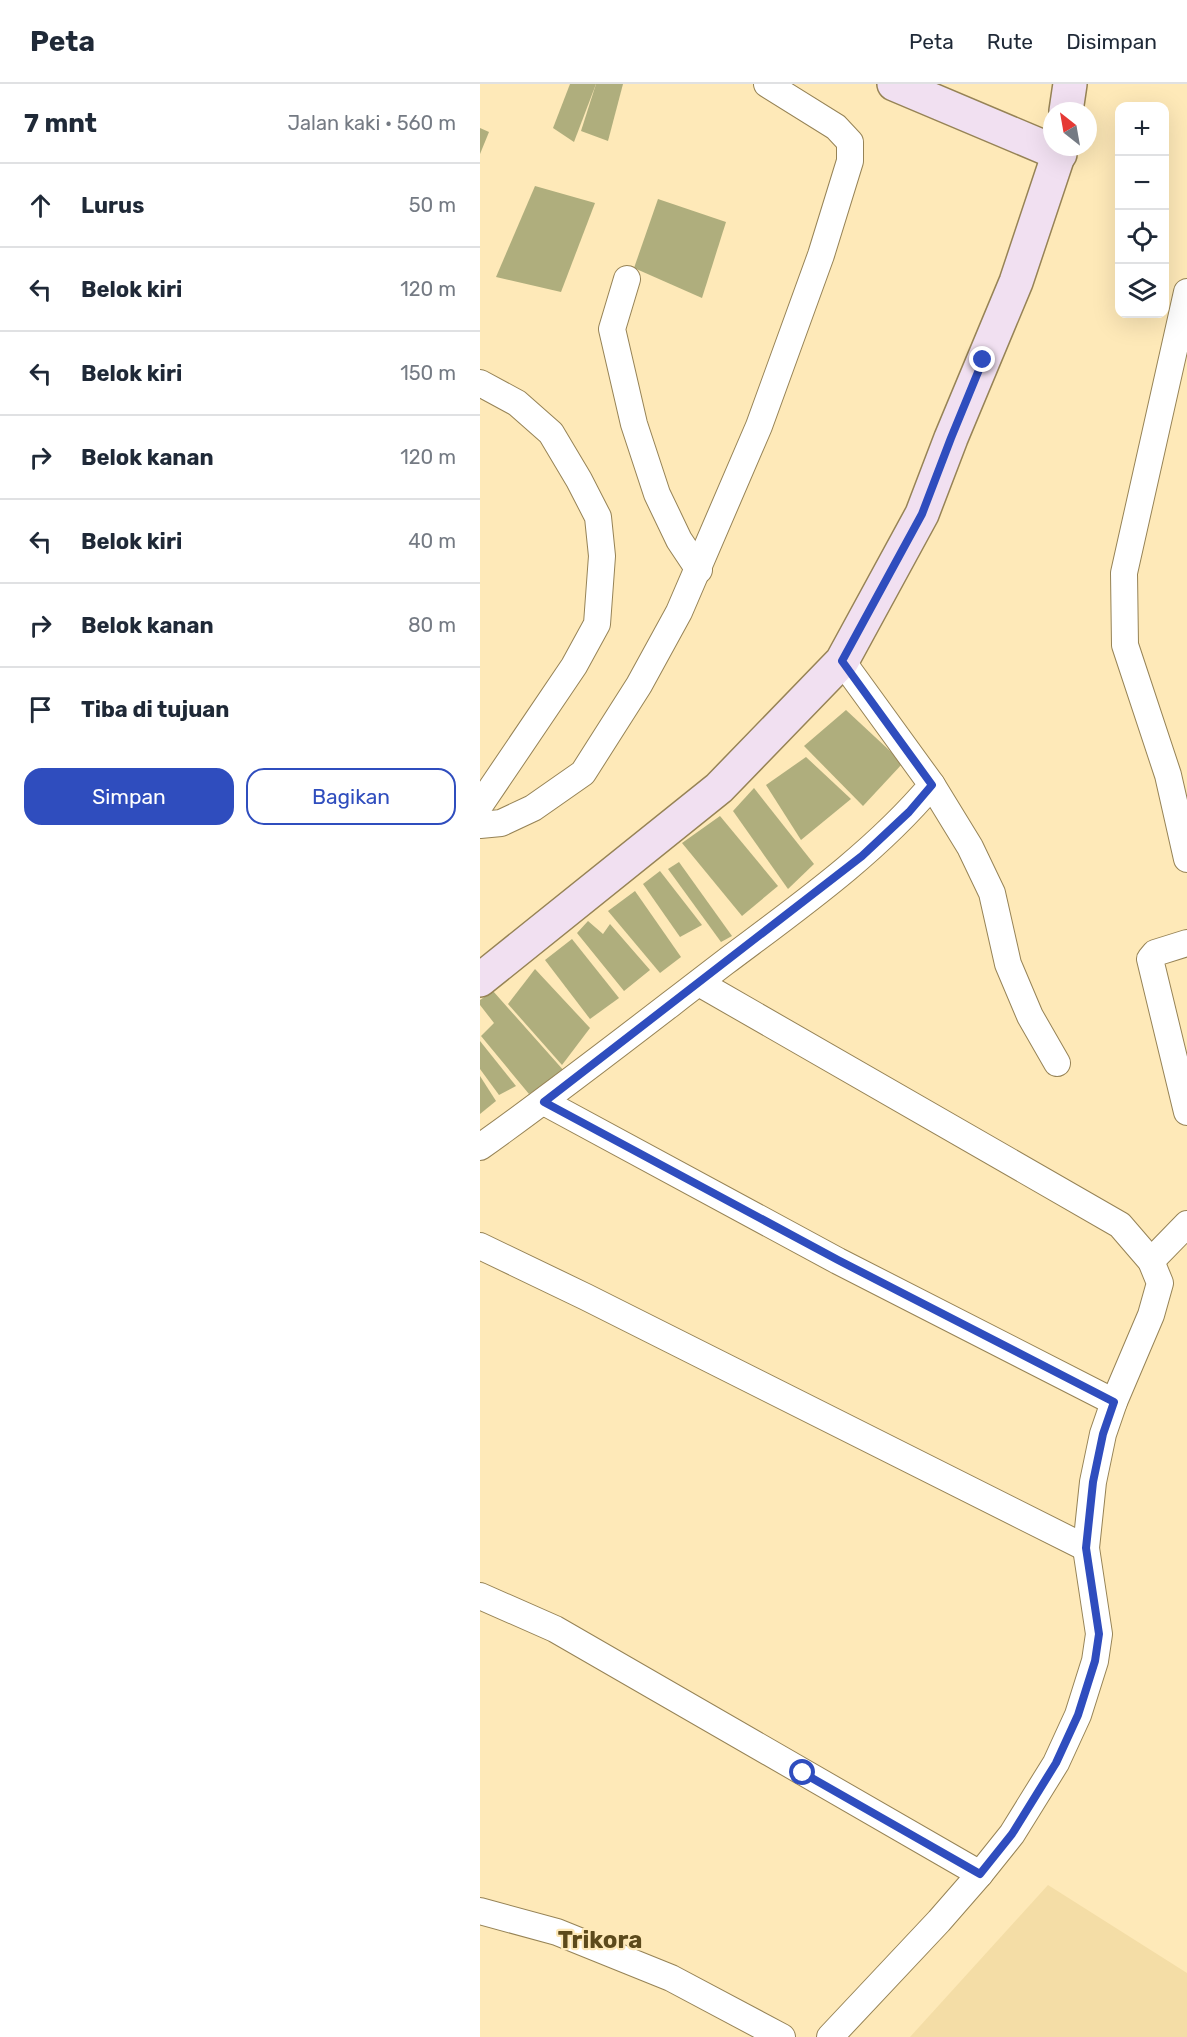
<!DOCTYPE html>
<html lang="id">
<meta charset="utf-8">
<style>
:root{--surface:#fff;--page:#f2f2f3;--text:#1f2937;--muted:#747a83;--line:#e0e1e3;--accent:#2f4dbe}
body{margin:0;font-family:Rubik,sans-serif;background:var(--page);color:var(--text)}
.controls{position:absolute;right:18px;top:18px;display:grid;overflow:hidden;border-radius:12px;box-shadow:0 6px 24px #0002}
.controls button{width:54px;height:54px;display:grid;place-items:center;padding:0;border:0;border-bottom:2px solid var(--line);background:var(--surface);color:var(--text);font:30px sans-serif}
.compass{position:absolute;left:563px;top:18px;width:54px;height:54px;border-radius:50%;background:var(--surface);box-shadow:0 6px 24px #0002;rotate:329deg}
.stop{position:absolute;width:18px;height:18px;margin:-14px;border:4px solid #2f4dbe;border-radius:50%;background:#fff}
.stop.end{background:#2f4dbe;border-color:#fff;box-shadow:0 2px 6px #0008}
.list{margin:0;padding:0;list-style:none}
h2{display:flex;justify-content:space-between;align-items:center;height:78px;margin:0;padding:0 24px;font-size:26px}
h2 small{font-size:20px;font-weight:400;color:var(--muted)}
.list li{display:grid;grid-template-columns:39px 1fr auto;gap:18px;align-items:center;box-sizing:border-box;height:84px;padding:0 24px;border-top:2px solid var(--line)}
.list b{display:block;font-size:22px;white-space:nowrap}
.list em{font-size:20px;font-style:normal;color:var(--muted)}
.actions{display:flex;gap:12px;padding:18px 24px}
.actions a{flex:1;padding:14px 0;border:2px solid var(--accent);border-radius:18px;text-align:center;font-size:21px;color:var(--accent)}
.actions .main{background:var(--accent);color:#fff}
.icon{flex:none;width:33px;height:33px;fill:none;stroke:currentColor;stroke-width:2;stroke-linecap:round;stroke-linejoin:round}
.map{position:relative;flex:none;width:707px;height:1953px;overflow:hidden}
header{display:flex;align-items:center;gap:36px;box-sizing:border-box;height:84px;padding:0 30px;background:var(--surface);border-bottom:2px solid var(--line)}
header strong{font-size:28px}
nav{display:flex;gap:33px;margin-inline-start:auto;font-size:21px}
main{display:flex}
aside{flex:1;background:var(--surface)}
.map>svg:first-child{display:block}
.built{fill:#f4dda6}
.building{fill:#afae7d}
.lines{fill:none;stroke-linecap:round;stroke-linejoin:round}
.street-casing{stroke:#968356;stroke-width:28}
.secondary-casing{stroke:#968356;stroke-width:36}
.street{stroke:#fff;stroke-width:26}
.secondary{stroke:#f1e0f1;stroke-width:33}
.route{stroke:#2f4dbe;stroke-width:8}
.labels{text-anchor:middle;stroke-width:4.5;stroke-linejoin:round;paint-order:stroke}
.district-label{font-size:24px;font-weight:bold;fill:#5c4a1c;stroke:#fee9b8}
</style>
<header>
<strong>Peta</strong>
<nav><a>Peta</a><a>Rute</a><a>Disimpan</a></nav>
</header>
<main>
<aside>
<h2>7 mnt<small>Jalan kaki · 560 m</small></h2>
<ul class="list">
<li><svg class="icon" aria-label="ahead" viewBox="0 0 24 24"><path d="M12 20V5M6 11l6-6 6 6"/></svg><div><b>Lurus</b></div><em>50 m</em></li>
<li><svg class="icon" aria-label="left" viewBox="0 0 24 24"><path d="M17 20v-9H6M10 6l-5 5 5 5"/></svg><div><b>Belok kiri</b></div><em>120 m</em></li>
<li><svg class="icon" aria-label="left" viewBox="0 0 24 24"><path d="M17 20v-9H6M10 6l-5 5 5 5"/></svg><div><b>Belok kiri</b></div><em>150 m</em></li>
<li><svg class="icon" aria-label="right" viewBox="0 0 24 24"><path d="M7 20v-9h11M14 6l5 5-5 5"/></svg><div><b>Belok kanan</b></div><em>120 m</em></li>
<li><svg class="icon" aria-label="left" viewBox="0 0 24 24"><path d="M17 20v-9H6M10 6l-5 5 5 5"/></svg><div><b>Belok kiri</b></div><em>40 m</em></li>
<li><svg class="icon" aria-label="right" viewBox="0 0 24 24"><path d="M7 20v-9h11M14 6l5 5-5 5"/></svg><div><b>Belok kanan</b></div><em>80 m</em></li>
<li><svg class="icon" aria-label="arrive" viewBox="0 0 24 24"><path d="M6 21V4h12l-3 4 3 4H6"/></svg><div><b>Tiba di tujuan</b></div></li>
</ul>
<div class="actions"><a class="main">Simpan</a><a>Bagikan</a></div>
</aside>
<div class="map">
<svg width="707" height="1953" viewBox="0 0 707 1953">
<rect width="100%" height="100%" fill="#fee9b8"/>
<path class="built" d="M568,1801l139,88v64h-277z"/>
<g class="building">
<path d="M90,0h26l-22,58 -21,-14z"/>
<path d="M116,0h27l-15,57 -27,-10z"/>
<path d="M0,44l9,4 -9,22z"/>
<path d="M55,102l60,17 -34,89 -65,-15z"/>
<path d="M178,115l68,23 -24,76 -68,-30z"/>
<path d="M366,626l57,53 -40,43 -59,-60z"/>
<path d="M326,673l45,42 -50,41 -35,-55z"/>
<path d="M274,704l60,76 -26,25 -55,-78z"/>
<path d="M240,732l58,70 -36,30 -60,-73z"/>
<path d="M199,778l53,74 -11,6 -53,-73z"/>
<path d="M180,787l42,54 -22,12 -37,-53z"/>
<path d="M155,807l46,66 -21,16 -52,-62z"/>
<path d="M108,837l15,13 7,-10 40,46 -26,21 -47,-58z"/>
<path d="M92,855l47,59 -29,21 -45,-59z"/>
<path d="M55,885l55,59 -28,37 -54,-61z"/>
<path d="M13,907l72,81 -36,22 -48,-58 13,-13 -14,-18v-5z"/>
<path d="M0,957l36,45 -17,9 -19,-26z"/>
<path d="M0,992l16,25 -16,13z"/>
</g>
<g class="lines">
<g class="street-casing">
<g id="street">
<path d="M147,195l-15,50 22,95 23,70 22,46 20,30"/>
<path d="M707,208l-63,281 1,72 43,130 19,84"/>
<path d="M0,299l37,20 34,30 28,47 19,37 4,39 -5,68 -23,42 -94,139"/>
<path d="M452,701l38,62 22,46 16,71 22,52 27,47"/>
<path d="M0,741l21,-2 32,-15 50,-35 56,-88 40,-73 80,-186 62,-171 29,-94v-19l-14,-15 -69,-43"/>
<path d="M707,859l-32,10 -5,6 37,153"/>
<path d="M219,899l421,242 31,36 9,22 -9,32 -37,87 -11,32 -10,48 -7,66 13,86 -4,27 -17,54 -22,48 -44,71 -32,40 -41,47 -109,116"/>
<path d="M64,1018l294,159 276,141"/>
<path d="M0,1063c83,-59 163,-122 244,-184 73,-55 149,-108 208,-178l-90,-124"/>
<path d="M0,1162l106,51 500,251"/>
<path d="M671,1177l36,-37"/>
<path d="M0,1512l75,33 425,245"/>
<path d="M0,1827l77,21 114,46 111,59"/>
</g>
</g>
<g class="secondary-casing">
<g id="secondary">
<path d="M414,0l166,70"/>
<path d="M586,27l4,-27"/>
<path d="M0,896l239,-192 123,-127 80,-147 29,-76 65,-156 45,-135"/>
</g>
</g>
<use href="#street" class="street"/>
<use href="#secondary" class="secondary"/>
</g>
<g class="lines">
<path class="route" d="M323,1689l177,101 32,-40 44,-71 22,-48 17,-54 4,-27 -13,-86 7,-66 10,-48 11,-32 -276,-142 -294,-158 318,-246 47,-44 23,-27 -90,-124 80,-147 29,-76 32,-78"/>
</g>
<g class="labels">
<g class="district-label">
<text x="120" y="1864">Trikora</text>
</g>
</g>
</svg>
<div class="controls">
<button>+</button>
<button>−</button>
<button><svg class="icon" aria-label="locate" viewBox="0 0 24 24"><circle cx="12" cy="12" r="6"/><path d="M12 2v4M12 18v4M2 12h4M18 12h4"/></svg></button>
<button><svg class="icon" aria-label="layers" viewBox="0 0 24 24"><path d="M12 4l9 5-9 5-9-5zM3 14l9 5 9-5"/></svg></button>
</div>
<svg class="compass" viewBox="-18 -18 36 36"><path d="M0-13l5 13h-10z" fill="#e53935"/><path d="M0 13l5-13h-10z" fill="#747a83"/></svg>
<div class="stop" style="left:323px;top:1689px"></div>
<div class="stop end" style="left:503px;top:276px"></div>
</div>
</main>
